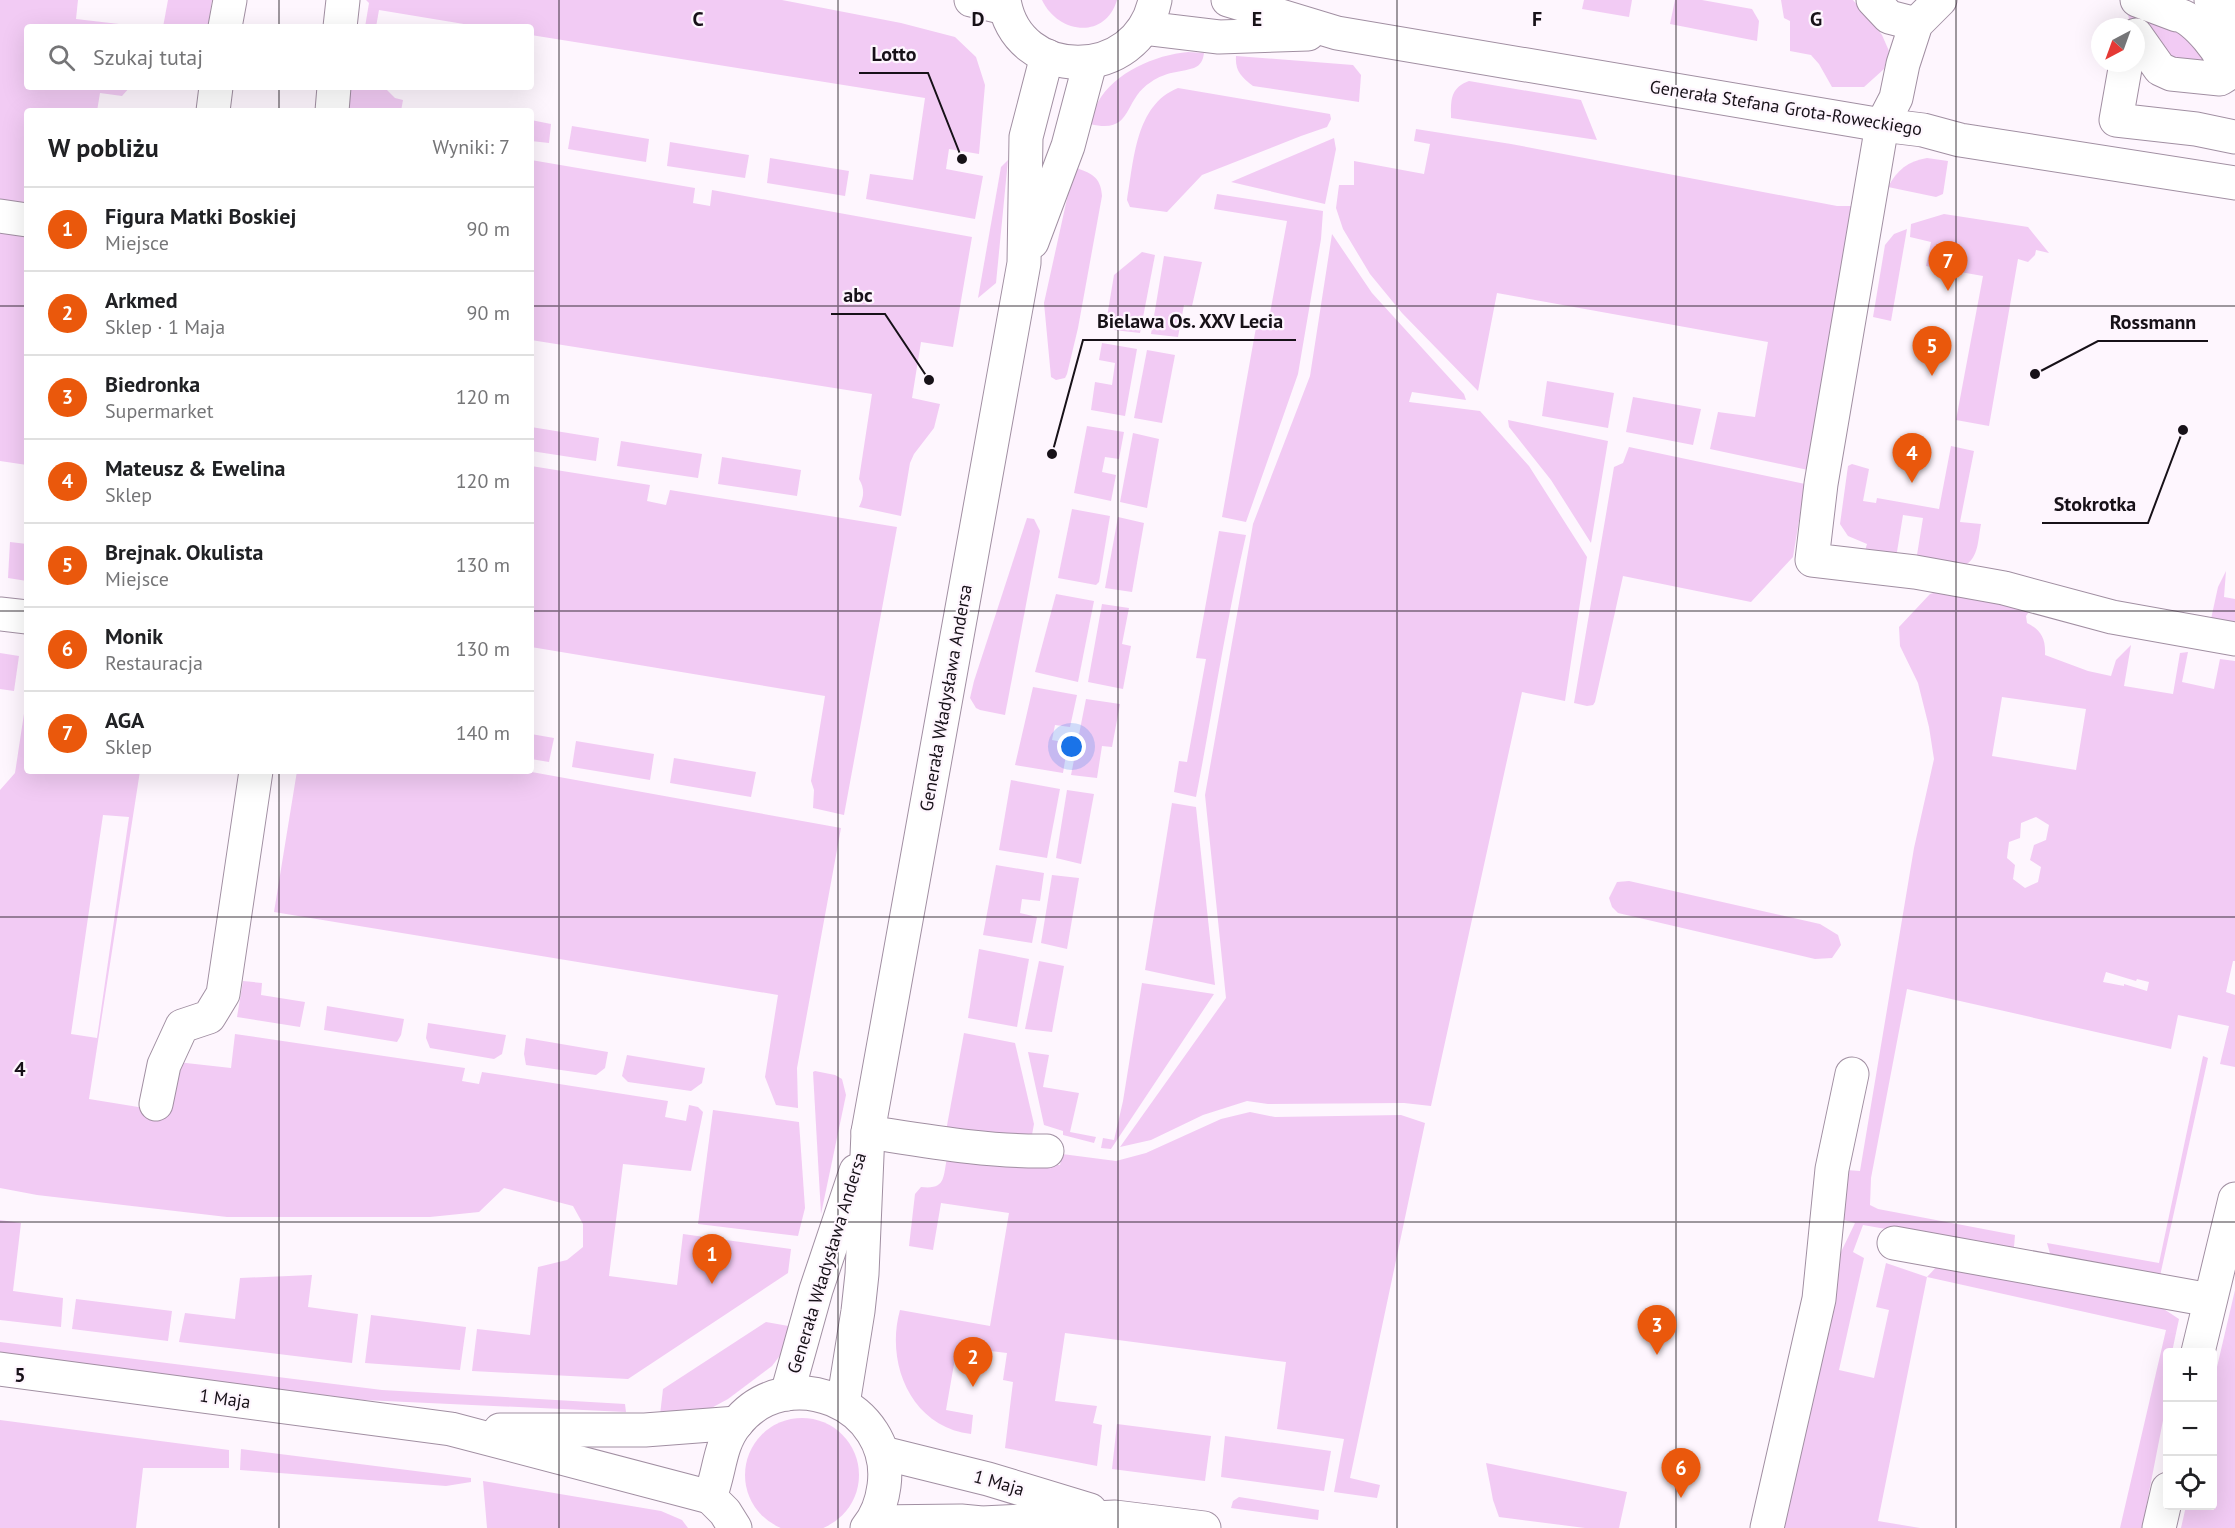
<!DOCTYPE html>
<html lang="pl">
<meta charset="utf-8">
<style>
:root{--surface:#fff;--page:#f6f6f6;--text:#202124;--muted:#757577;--line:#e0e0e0;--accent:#ea580c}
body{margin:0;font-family:"PT Sans",sans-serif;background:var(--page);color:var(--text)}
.controls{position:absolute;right:18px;bottom:18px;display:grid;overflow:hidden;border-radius:6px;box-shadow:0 6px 24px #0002}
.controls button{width:54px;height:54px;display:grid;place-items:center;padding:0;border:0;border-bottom:2px solid var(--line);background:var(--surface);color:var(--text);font:30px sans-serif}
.compass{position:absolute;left:2091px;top:18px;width:54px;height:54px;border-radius:50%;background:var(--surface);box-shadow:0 6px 24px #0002;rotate:221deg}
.you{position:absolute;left:1072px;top:747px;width:21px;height:21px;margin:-15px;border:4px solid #fff;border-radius:50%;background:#1a73e8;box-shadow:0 0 0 9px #1a73e833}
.badge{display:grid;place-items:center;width:39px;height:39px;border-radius:50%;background:var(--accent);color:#fff;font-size:20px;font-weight:700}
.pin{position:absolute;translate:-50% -50px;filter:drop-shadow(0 2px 3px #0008)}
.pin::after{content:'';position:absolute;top:32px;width:21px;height:18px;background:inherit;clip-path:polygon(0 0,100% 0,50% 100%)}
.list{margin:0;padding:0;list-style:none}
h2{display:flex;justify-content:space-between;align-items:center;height:78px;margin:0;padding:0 24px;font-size:26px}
h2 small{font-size:20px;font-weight:400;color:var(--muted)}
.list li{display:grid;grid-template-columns:39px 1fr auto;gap:18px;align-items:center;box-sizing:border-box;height:84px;padding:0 24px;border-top:2px solid var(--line)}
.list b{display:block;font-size:22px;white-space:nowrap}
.list p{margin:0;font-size:20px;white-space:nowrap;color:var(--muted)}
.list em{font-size:20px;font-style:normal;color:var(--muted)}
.icon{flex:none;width:33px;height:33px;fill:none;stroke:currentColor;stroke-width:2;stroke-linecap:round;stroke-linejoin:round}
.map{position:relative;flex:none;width:2235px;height:1528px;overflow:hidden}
.search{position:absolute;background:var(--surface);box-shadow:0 6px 24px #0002;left:24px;top:24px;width:510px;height:66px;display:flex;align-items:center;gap:15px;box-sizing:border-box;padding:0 21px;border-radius:6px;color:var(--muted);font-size:22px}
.panel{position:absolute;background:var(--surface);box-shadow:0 6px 24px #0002;left:24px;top:108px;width:510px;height:666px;border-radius:6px}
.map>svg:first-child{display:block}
.green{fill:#f2cbf4;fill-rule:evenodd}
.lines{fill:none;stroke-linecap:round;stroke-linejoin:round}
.minor-casing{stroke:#a18fa2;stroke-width:35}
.minor{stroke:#fff;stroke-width:33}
.grid{fill:none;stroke:#171118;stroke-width:1.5;stroke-opacity:0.55}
.labels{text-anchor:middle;stroke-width:4.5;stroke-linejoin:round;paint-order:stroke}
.street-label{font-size:18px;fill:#171118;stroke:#fef6fe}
.grid-label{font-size:20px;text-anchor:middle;font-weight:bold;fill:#171118;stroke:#fef6fe;stroke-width:4.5;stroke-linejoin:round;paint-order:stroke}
.leader{fill:none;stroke:#171118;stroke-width:2}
.callout-dot{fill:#171118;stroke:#fef6fe;stroke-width:2}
.callout-label{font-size:20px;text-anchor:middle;font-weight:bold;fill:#171118;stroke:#fef6fe;stroke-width:4.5;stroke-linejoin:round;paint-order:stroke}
</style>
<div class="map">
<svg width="2235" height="1528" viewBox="0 0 2235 1528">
<rect width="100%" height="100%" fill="#fef6fe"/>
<g class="green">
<path d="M0,0h78l-2,19 43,5 -1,3h-91v60h103l-8,9 -22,-3 -3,18h-70v97l-27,-3z"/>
<path d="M168,0h44l-4,27h-45z"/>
<path d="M366,0h416l119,23 54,14 21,20 9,28 -6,69 -30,-5 -3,20 37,7 -8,43 -109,-20 4,-25 43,6 12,-82 -394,-63v-8h-49l-103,-17 -3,17h-11l4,-24z"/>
<path d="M1042,0h75c-12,40 -59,34 -75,0z"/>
<path d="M1584,0h48l-3,17 -47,-8z"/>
<path d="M1675,0h27l50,9 7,12 -2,20 -87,-17z"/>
<path d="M1781,0h72l29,35 7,16 -5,18 -20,18h-32l-13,-23 -8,-9 -21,-4v-30l-6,-3z"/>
<path d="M2126,4l94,52 -49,18 -37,-53 -5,-2z"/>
<path d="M1188,52l16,1c-1,7 -3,12 -10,15 -16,5 -27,3 -43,14 -29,18 -17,53 -61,42 2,-7 4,-15 8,-22 17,-30 57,-47 90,-50z"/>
<path d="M1236,56l117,9 8,10 -2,27 -106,-16c-12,-9 -18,-15 -17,-30z"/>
<path d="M1469,81l112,19 16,40 -146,-22c0,-18 -1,-30 18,-37z"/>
<path d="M346,87h38l11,11 8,2 -2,11 -58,-1z"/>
<path d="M1178,88l152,26 1,5 -4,8 -26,9 -99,39 -35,37 -37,-5 -3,-7c7,-39 8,-95 51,-112z"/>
<path d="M531,120l20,4 -2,19 -18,-2z"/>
<path d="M572,126l77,13 -3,23 -78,-13z"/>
<path d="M1416,129l95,15 326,62h16l-45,264 -98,-21 8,-37 37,5 13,-75 -271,-49 -19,98 -76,-78 -32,-39 -27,-45 -7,-21 3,-23h15v-24l70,13 6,-30 -16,-3z"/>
<path d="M1334,138l2,11 -11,55 -94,-22z"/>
<path d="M670,142l79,13 -4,23 -78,-12z"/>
<path d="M770,158l79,13 -4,25 -78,-13z"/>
<path d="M1927,158l21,3 -5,33 -7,3 -48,-10c9,-17 20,-26 39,-29z"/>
<path d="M531,160l164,28 -2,15 17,3 2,-16 260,47 -19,110 -32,-5 -9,56 28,6 -6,24 -20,26 -4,9 -9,53 -42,-9c5,-10 6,-18 0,-28l13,-85 -341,-54z"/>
<path d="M1008,160l-12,123 -18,15 23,-131z"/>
<path d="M1074,167c16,6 27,9 28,29l-24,132 -11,46 -2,4 -9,2 -5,-3 -7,-74z"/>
<path d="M1217,194l106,17 -2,28 -23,135 -52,148 -24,-5 35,-195 11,2 19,-103 -73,-12z"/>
<path d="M1944,214l84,13 21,26 -13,-3 -1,5 -7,7 -10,-3 -29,167 -33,-6 27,-144 -57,-10 5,-24 -21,-5 1,-13z"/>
<path d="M0,225l27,3v237l-27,-4z"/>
<path d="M1907,229l-16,92 -18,-4 12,-72 9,-11z"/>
<path d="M1332,234l40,59 92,101 2,6 -54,-8 -3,10 71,9 49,55 58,91 -22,144 -43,-9 -91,414 -27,-3 -136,1 -21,-3 -44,14 -52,25 -31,7 106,-149 -21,-203 48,-271 57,-148z"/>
<path d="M1142,252l13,3 -15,78 -35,-4 9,-54z"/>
<path d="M1164,256l38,6 -10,44 -8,-1 -6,32 -27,-3z"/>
<path d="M1102,343l35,6 -12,67 -34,-6 4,-28 17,3 3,-22 -16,-3z"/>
<path d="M1147,350l28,5 -13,68 -28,-5z"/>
<path d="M1547,381l67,12 -6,35 -66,-12z"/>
<path d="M1633,397l68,12 -8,36 -67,-13z"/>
<path d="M1508,420l100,21 -17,102 -40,-63 -42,-53z"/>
<path d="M1087,426l37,6 -5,27 -14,-2 -3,15 14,3 -5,26 -37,-8z"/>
<path d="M531,427l68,11 -3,23 -65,-10z"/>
<path d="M1133,433l26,6 -12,69 -27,-6z"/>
<path d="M621,441l81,13 -4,24 -81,-12z"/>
<path d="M1951,446l23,5 -14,71 21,2c-3,15 -2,34 -17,42l-48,-5 7,-43 -20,-3 -7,43 -32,-4 3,-10 -19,-8 -8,-12 8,-58 4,-2 17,5 -6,32 13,2 1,-5 62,11z"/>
<path d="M1629,447l176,37 -12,73 -42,45 -128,-26 -28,126 -2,3 -6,1 -13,-3 40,-236 9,-4z"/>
<path d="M722,457l79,13 -4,26 -79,-12z"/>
<path d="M531,466l119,19 -3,16 19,4 4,-15 227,37 -53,288 -31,-7 1,-18 -3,-9 14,-85 -294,-49z"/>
<path d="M1072,509l38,7 -11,66 -3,3 -38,-7z"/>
<path d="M1118,517l26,6 -12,69 -27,-4z"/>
<path d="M1027,518l7,1 6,12 -35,184 -25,-5 -4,-2 -6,-10 4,-17z"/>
<path d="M1219,531l27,4c-20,87 -33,174 -50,262l-22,-5 5,-31 8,1 19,-103 -10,-1z"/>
<path d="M10,542l17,2v37l-19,-3z"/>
<path d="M2226,571l-2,26 11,2v28l-24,-8 7,-32z"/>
<path d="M1943,590l88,19 -5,7 1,7c14,7 19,16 18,32l43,16 23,5 5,-16 15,-15 -7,41 49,8 7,-41 8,-1 -6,30 32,7 6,-30 15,2v300h-2l-7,31 9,3v72l-15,-3 9,-38 -51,-11 -7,34 -264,-60 -36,189 -1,27 8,4 137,26 -1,12 4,5 -155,-27 -10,27 11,6 -25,112 35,8 15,-68 -13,-3 10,-44 41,14 14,-15 212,40 26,17 -7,33h-4l-1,48 -25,128h-22l46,-198 -239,-53 -49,244 42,7h-142l63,-276 14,-29 -27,-7 4,-47 28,2 54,-323 20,-89 -5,-32 -11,-44 -18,-37 -1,-19 31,-33zM2002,697l84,12 -10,61 -84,-14zM2036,817l13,8 -3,15 -12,5 -4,15 11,7 -3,15 -13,6 -12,-9 2,-14 -8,-7 2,-16 11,-4 1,-15zM2106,972l30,9 1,-2 12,3 -2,9 -23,-7v2l-21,-4z"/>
<path d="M1056,594l38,7 -16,81 -43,-10z"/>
<path d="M1102,604l27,4 -7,36 9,2 -8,43 -35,-7z"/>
<path d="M0,653l19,3 -5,35 -14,-2z"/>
<path d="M1033,687l44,8 -7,32 -15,-2 -3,15 16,3 -5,30 -48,-8z"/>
<path d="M27,694v77h113l-51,328 80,13 8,-50 54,6 4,-34 230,34 -3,13 17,3 3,-12 186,29 -3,16 21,4 3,-16 9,2 5,5 -12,59 -68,-7 -14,112 68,9 6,-51 108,15 -3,24 -160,106 -156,-8 5,-42 53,6 8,-68 29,-7 16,-13v-23l-10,-18 -69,-18 -25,24 -49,5h-203l-190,-22 -37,-7v-398l15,-17zM103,815l26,2 -32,221 -26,-4z"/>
<path d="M1086,699l34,5 -8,43 -10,-1 -5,32 -26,-3z"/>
<path d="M531,734l23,4 -5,24 -18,-3z"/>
<path d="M576,741l78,13 -4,26 -78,-13z"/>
<path d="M674,758l82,14 -5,25 -81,-14z"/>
<path d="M297,771h229l315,57 -44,240 1,40 -22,-3 -11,-28 13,-82 -504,-83z"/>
<path d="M1011,780l49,9 -13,69 -48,-8z"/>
<path d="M1067,790l27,4 -13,70 -25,-6z"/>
<path d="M1172,803l24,4 19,178 -70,-15z"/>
<path d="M996,865l48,8 -4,28 -18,-2 -2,14 17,4 -5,26 -49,-8z"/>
<path d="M1052,875l27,3 -12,71 -26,-6z"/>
<path d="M1629,881l191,43 18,11 3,10 -9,13 -17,1 -197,-46 -6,-6 -3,-9 8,-16z"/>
<path d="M979,949l50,10 -12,68 -49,-9z"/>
<path d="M1039,961l25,5 -12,66 -27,-3z"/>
<path d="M243,981l19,2 -1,12 44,7 -5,25 -63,-10z"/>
<path d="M1142,983l72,11 -103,155 -10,-1 2,-10 11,2 9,-39z"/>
<path d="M327,1006l77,13 -3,16 -4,7 -73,-12z"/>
<path d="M428,1023l78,12 -4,19 -8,5 -64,-11 -4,-10z"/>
<path d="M964,1033l51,10 19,81 -3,16 -85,-9z"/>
<path d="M526,1038l82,14 -3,16 -9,7 -70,-10 -2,-11z"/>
<path d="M1028,1052l21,3 -6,32 36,6 -9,39 26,5 -2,6 -31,-8v-4l-19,-6z"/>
<path d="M627,1055l78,13 -3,15 -11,8 -63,-9 -6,-6z"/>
<path d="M2203,1056l5,2 -48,218 -109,-19 -4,-14 112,20z"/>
<path d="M815,1071l20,4 7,4 4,16 -25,119 -8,-142z"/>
<path d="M713,1110l86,12 6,86 -7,28 -100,-12z"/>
<path d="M1250,1112l25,5 126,-2 24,8 -75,355 30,7 -3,13 -43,-6 10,-53 -67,-10 9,-67 -221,-29 -10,68 42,5 -4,17 9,2 -5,41 -92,-18 8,-66 -10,-2 4,-27 -50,-6 -11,63 27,5 -2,19c-60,-7 -86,-71 -71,-124l90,16 19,-113 -68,-10 -8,47 -24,-4 6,-52 6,-7c25,3 22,-10 26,-29l113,7 2,-11 54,7 30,-8 75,-34z"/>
<path d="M0,1220l21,3 -8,68 50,7 -2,29 -61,-7z"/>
<path d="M312,1275l-4,32 50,7 -6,49 -173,-21 6,-29 50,6 5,-41z"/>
<path d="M2235,1290v238h-54l5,-22h26l1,-122z"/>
<path d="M76,1299l96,12 -4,30 -96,-12z"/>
<path d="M371,1315l95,12 -6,43 -95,-7z"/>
<path d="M766,1322l28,5 -9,22 -13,17 -44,33 -24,13 -44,3 3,-26z"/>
<path d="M0,1342l382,48 243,14 1,8 -263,-12 -363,-46z"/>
<circle cx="802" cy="1475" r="57"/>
<path d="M0,1420l229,30v18h-86l-7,60h-136z"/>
<path d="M1117,1424l94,12 -6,45 -93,-12z"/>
<path d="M1225,1436l106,15 -7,40 -103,-14z"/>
<path d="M241,1449l230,29v4l-25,4 -206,-16z"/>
<path d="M1486,1463l141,29 -8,36h-34l-86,-11 -6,-17z"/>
<path d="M483,1481l178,30 21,9 6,8h-201z"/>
<path d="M1239,1497l80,13 -1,10 -87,-12 2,-7z"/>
</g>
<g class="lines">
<g class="minor-casing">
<g id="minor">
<path d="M971,0l34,8"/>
<path d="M1004,0c13,83 134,83 151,0"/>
<path d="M1228,0l109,33 545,92 41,5 37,10 275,43"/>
<path d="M1873,0l16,17 27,7"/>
<path d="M1940,0l-24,24 -13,40 -7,34 -14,27 -61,359 -9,76 103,12 89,16 108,29 123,22"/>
<path d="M2211,0l7,10 9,1 -4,24 12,17"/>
<path d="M225,27l5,-27"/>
<path d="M340,27l3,-27"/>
<path d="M1144,28l75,9 89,-3"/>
<path d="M2136,35l24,34 11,5 49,5 8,-5c-1,-16 -35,-59 -51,-59l-40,-15"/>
<path d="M2126,63l-10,57 80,9 39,8"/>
<path d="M213,111l3,-24"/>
<path d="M332,111l2,-24"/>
<path d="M0,216l27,4"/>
<path d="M1032,242l36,-96 22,-83"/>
<path d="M0,614l27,3"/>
<path d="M156,1104l8,-39 18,-39 27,-9 14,-23 33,-223"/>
<path d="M868,1132c59,9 120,20 179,19"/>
<path d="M1894,1243l316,57"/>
<path d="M2198,1352l37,-153"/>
<path d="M0,1369l451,60 259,68"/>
<path d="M787,1394l29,-104 40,-119"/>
<path d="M843,1404l15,-93 4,-37 6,-142 156,-869 2,-126 21,-81"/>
<path d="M500,1430h145l92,-7"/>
<path d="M883,1453l105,26 102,31"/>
<path d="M710,1497c10,-25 9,-52 26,-73 51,-65 159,-20 148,62 -2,15 -7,30 -17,42"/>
<path d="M710,1497l15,15 10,16"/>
<path d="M873,1522l88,-1 21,2 133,-6 89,11"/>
<path d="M1767,1528l52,-229 13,-130 20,-95"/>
<path d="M2159,1528l9,-39"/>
</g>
</g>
<use href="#minor" class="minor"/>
</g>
<path class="grid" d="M279,0v27M559,0v1528M838,0v1528M1118,0v1528M1397,0v1528M1676,0v1528M1956,0v1528M279,87v24M0,306h27M531,306h1704M0,611h27M531,611h1704M279,771v757M0,917h2235M0,1222h2235"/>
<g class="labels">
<g class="street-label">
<text transform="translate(1786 108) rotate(9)" y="6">Generała Stefana Grota-Roweckiego</text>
<text transform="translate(946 698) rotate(-80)" y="6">Generała Władysława Andersa</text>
<text transform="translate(827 1263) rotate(-73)" y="6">Generała Władysława Andersa</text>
<text transform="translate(225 1399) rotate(8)" y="6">1 Maja</text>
<text transform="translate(999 1483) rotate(16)" y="6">1 Maja</text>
</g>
</g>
<g class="grid-label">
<text x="698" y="26">C</text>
<text x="978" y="26">D</text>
<text x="1257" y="26">E</text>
<text x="1537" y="26">F</text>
<text x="1816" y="26">G</text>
<text x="20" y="1076">4</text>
<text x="20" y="1382">5</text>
</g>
<path class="leader" d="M962 159L928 73H859M929 380L885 314H831M1052 454L1083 340H1296M2035 374L2098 341H2208M2183 430L2148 523H2042"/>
<g class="callout-dot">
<circle cx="962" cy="159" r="6"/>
<circle cx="929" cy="380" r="6"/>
<circle cx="1052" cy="454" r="6"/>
<circle cx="2035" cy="374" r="6"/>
<circle cx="2183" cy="430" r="6"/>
</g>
<g class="callout-label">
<text x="894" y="61">Lotto</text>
<text x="858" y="302">abc</text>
<text x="1190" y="328">Bielawa Os. XXV Lecia</text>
<text x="2153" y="329">Rossmann</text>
<text x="2095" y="511">Stokrotka</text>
</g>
</svg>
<div class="controls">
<button>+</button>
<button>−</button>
<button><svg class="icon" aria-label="locate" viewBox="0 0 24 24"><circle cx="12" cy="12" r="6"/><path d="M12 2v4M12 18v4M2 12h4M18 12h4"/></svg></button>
</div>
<svg class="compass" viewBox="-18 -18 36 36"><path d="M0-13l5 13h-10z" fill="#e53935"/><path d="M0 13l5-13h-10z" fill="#757577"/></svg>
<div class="you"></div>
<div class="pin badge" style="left:712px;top:1284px">1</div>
<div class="pin badge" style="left:973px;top:1387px">2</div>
<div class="pin badge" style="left:1657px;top:1355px">3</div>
<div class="pin badge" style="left:1912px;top:483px">4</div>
<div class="pin badge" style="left:1932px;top:376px">5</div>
<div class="pin badge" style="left:1681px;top:1498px">6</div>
<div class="pin badge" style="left:1948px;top:291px">7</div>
<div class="search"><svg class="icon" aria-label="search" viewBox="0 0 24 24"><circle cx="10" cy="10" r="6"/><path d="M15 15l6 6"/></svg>Szukaj tutaj</div>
<section class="panel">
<h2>W pobliżu<small>Wyniki: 7</small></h2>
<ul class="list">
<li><span class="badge">1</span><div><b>Figura Matki Boskiej</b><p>Miejsce</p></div><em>90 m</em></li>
<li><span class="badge">2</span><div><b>Arkmed</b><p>Sklep · 1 Maja</p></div><em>90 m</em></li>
<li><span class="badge">3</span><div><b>Biedronka</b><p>Supermarket</p></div><em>120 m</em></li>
<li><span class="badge">4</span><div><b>Mateusz &amp; Ewelina</b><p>Sklep</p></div><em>120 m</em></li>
<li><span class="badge">5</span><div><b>Brejnak. Okulista</b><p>Miejsce</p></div><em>130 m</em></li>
<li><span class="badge">6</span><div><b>Monik</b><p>Restauracja</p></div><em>130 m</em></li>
<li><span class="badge">7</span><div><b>AGA</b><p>Sklep</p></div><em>140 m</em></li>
</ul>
</section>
</div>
